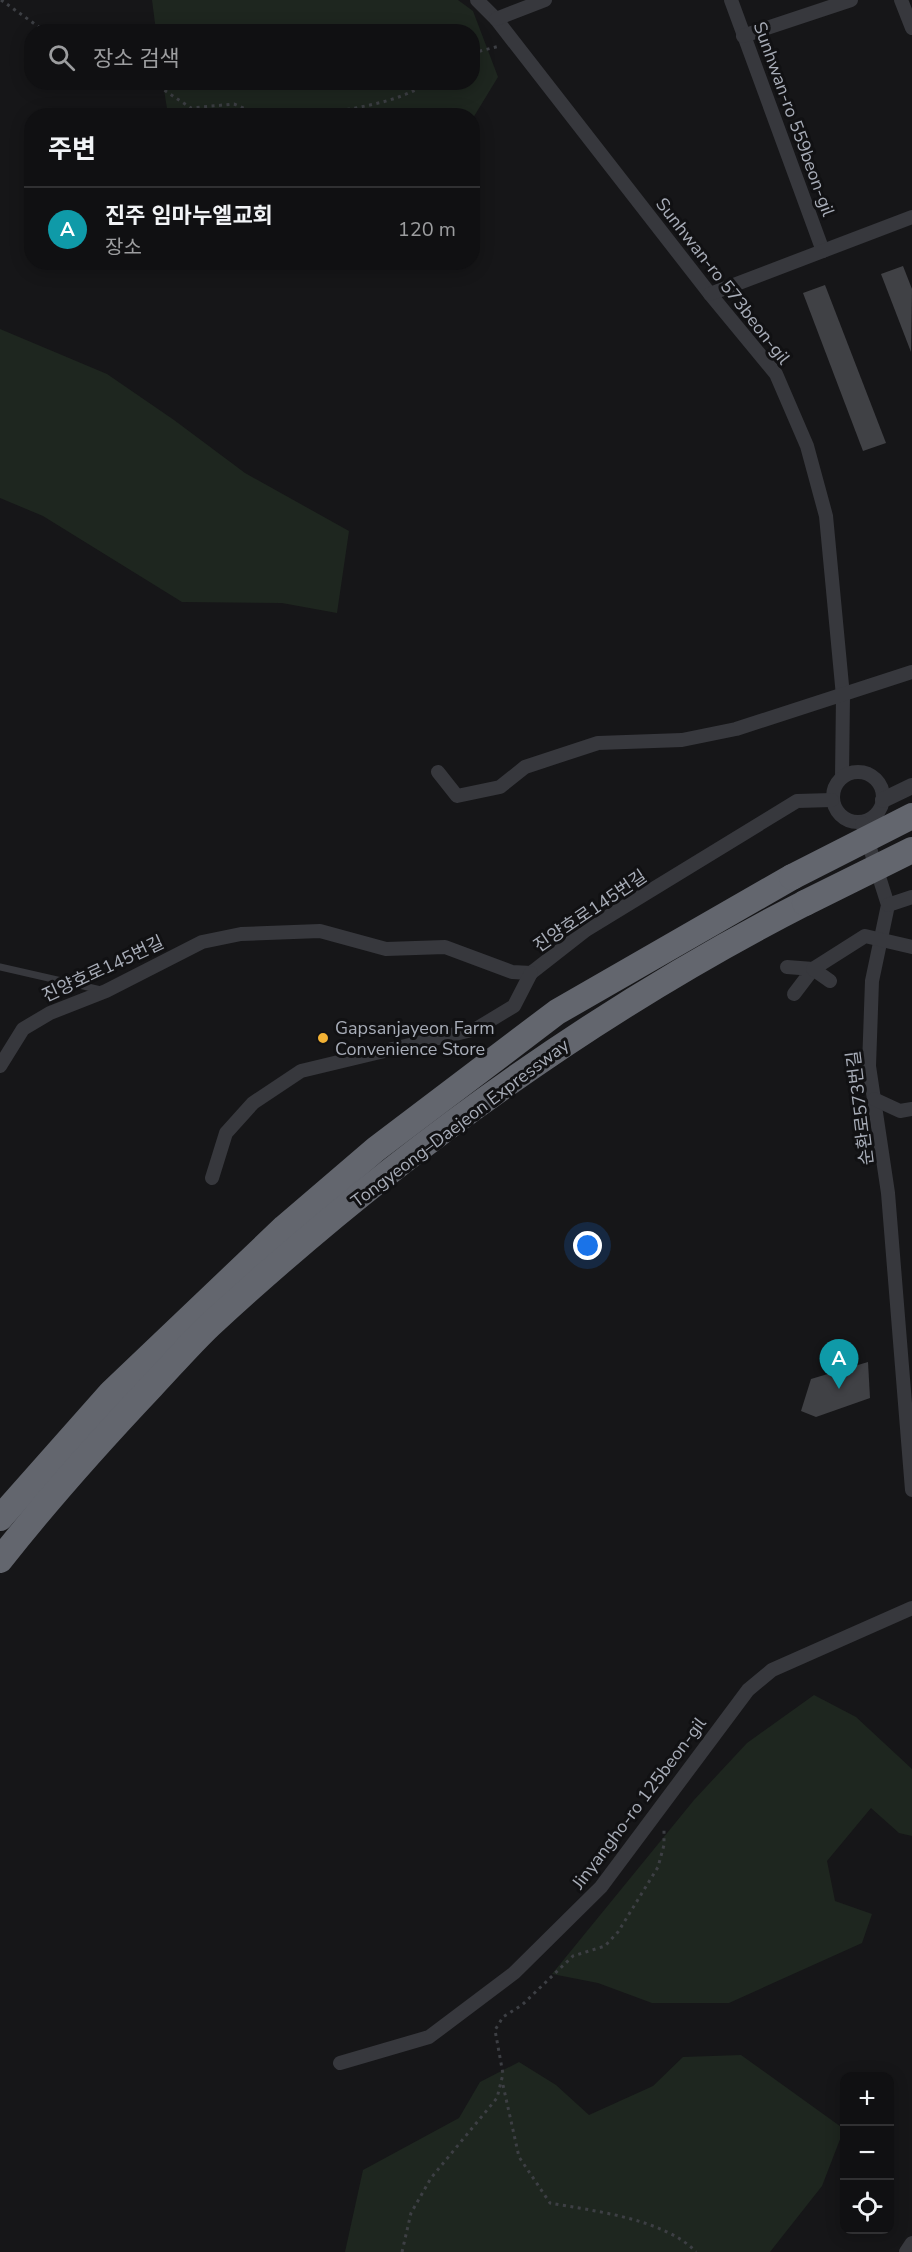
<!DOCTYPE html>
<html lang="ko">
<meta charset="utf-8">
<style>
:root{--surface:#101012;--page:#19191b;--text:#f1f3f6;--muted:#9c9d9f;--line:#303032;--accent:#f2b134}
body{margin:0;font-family:"Nunito Sans","Noto Sans KR",sans-serif;background:var(--page);color:var(--text)}
.controls{position:absolute;right:18px;bottom:18px;display:grid;overflow:hidden;border-radius:12px;box-shadow:0 3px 15px #0003}
.controls button{width:54px;height:54px;display:grid;place-items:center;padding:0;border:0;border-bottom:2px solid var(--line);background:var(--surface);color:var(--text);font:30px sans-serif}
.you{position:absolute;left:588px;top:1246px;width:21px;height:21px;margin:-15px;border:4px solid #fff;border-radius:50%;background:#1a73e8;box-shadow:0 0 0 9px #1a73e833}
.badge{display:grid;place-items:center;width:39px;height:39px;border-radius:50%;background:var(--accent);color:#fff;font-size:20px;font-weight:700}
.pin{position:absolute;translate:-50% -50px;filter:drop-shadow(0 2px 3px #0008)}
.pin::after{content:'';position:absolute;top:32px;width:21px;height:18px;background:inherit;clip-path:polygon(0 0,100% 0,50% 100%)}
.list{margin:0;padding:0;list-style:none}
h2{display:flex;justify-content:space-between;align-items:center;height:78px;margin:0;padding:0 24px;font-size:26px}
h2 small{font-size:20px;font-weight:400;color:var(--muted)}
.list li{display:grid;grid-template-columns:39px 1fr auto;gap:18px;align-items:center;box-sizing:border-box;height:84px;padding:0 24px;border-top:2px solid var(--line)}
.list b{display:block;font-size:22px;white-space:nowrap}
.list p{margin:0;font-size:20px;white-space:nowrap;color:var(--muted)}
.list em{font-size:20px;font-style:normal;color:var(--muted)}
.icon{flex:none;width:33px;height:33px;fill:none;stroke:currentColor;stroke-width:2;stroke-linecap:round;stroke-linejoin:round}
.map{position:relative;flex:none;width:912px;height:2252px;overflow:hidden}
.search{position:absolute;background:var(--surface);box-shadow:0 3px 15px #0003;left:24px;top:24px;width:456px;height:66px;display:flex;align-items:center;gap:15px;box-sizing:border-box;padding:0 21px;border-radius:24px;color:var(--muted);font-size:22px}
.panel{position:absolute;background:var(--surface);box-shadow:0 3px 15px #0003;left:24px;top:108px;width:456px;height:162px;border-radius:24px}
.map>svg:first-child{display:block}
.green{fill:#1e261f}
.building{fill:#404145}
.lines{fill:none;stroke-linecap:round;stroke-linejoin:round}
.path{stroke:#3d3f44;stroke-width:3;stroke-dasharray:3 4.5;stroke-linecap:butt}
.service{stroke:#37383d;stroke-width:7}
.minor{stroke:#37383d;stroke-width:14}
.tertiary{stroke:#37383d;stroke-width:16}
.motorway{stroke:#63666e;stroke-width:26}
.motorway-bridge{stroke:#63666e;stroke-width:26}
.poi-dot{fill:#f2b134;stroke:#111113;stroke-width:2}
.labels{text-anchor:middle;stroke-width:6;stroke-linejoin:round;paint-order:stroke}
.street-label{font-size:18px;fill:#a8adb8;stroke:#111113}
.poi-label{font-size:18px;fill:#a8adb8;stroke:#111113;text-anchor:start}
</style>
<div class="map">
<svg width="912" height="2252" viewBox="0 0 912 2252">
<rect width="100%" height="100%" fill="#161618"/>
<g class="green">
<path d="M152,0h306l15,11 25,66 -25,41 -1,-2 -304,-1 -5,-32 309,-1v-50l-316,-1z"/>
<path d="M0,329l107,45 67,46 71,53 104,58 -12,82 -55,-10 -100,-1 -139,-86 -43,-18z"/>
<path d="M814,1695l42,22 56,52v67l-13,-3 -28,-25 -44,53 8,40 37,13 -10,29 -133,60h-77l-54,-20 -46,-9 142,-174 53,-57z"/>
<path d="M741,2055l103,74 -22,57 -52,66h-425l18,-82 96,-52 21,-36 39,-20 37,23 33,30 64,-29 30,-29z"/>
</g>
<g class="building">
<path d="M903,266l9,23 -1,63 -30,-78z"/>
<path d="M825,285l61,158 -23,8 -60,-158z"/>
<path d="M868,1362l2,36 -54,19 -15,-6 10,-32z"/>
</g>
<g class="lines">
<g class="path">
<path d="M1,0l38,27 11,5"/>
<path d="M472,53l28,-7"/>
<path d="M152,82l39,26 43,-4 28,12"/>
<path d="M310,116c40,-8 85,-11 119,-34"/>
<path d="M503,2085l16,72 31,46c44,8 115,16 146,49"/>
<path d="M402,2252l9,-39 20,-35 66,-80 6,-24 -8,-44 8,-13 19,-12 51,-49 32,-10 13,-14 40,-65 6,-22v-18"/>
</g>
<path class="service" d="M0,967l101,23"/>
<g class="minor">
<path d="M477,0l19,19 214,275 66,80 31,72 19,70 17,180 -1,81"/>
<path d="M731,0l92,251"/>
<path d="M901,0l11,28"/>
<path d="M496,19l49,-19"/>
<path d="M743,36l108,-36"/>
<path d="M710,294l202,-77"/>
<circle cx="858" cy="797" r="25"/>
<path d="M438,772l19,24 43,-9 25,-20 73,-24 84,-3 54,-11 176,-57"/>
<path d="M862,823l26,82 -16,76 -3,85 19,127 24,297"/>
<path d="M888,905l24,-8"/>
<path d="M787,967l26,2 -19,25"/>
<path d="M830,981l-17,-12 52,-33 47,11"/>
<path d="M0,1066l23,-37 27,-16 56,-22 96,-49 39,-8 79,-3 66,18 59,-2 67,25 19,1 55,-43 211,-129 35,-1"/>
<path d="M874,1099l26,12 12,-2"/>
<path d="M212,1178l14,-45 27,-30 48,-32 175,-42 38,-23 17,-33"/>
<path d="M340,2063l89,-26 85,-64 87,-86 147,-197 24,-20 140,-62"/>
<path d="M906,2252l6,-9"/>
</g>
<path class="tertiary" d="M883,800l29,-14"/>
<g class="motorway">
<path d="M0,1518l111,-125 174,-166 91,-78 181,-137 235,-135"/>
<path d="M0,1560c48,-61 99,-118 152,-174 19,-20 38,-42 58,-61 179,-165 378,-311 595,-422"/>
</g>
<g class="motorway-bridge">
<path d="M792,877l120,-61"/>
<path d="M805,903l107,-53"/>
</g>
</g>
<circle class="poi-dot" cx="323" cy="1038" r="6"/>
<g class="labels">
<g class="street-label">
<text transform="translate(794 119) rotate(70)" y="6">Sunhwan-ro 559beon-gil</text>
<text transform="translate(723 281) rotate(52)" y="6">Sunhwan-ro 573beon-gil</text>
<text transform="translate(590 911) rotate(-34)" y="6">진양호로145번길</text>
<text transform="translate(103 969) rotate(-25)" y="6">진양호로145번길</text>
<text transform="translate(860 1108) rotate(-97)" y="6">순환로573번길</text>
<text transform="translate(460 1123) rotate(-37)" y="6">Tongyeong–Daejeon Expressway</text>
<text transform="translate(639 1803) rotate(-53)" y="6">Jinyangho-ro 125beon-gil</text>
</g>
<g class="poi-label">
<text x="335" y="1034">Gapsanjayeon Farm<tspan x="335" dy="21">Convenience Store</tspan></text>
</g>
</g>
</svg>
<div class="controls">
<button>+</button>
<button>−</button>
<button><svg class="icon" aria-label="locate" viewBox="0 0 24 24"><circle cx="12" cy="12" r="6"/><path d="M12 2v4M12 18v4M2 12h4M18 12h4"/></svg></button>
</div>
<div class="you"></div>
<div class="pin badge" style="left:839px;top:1389px;background:#0f9aa8">A</div>
<div class="search"><svg class="icon" aria-label="search" viewBox="0 0 24 24"><circle cx="10" cy="10" r="6"/><path d="M15 15l6 6"/></svg>장소 검색</div>
<section class="panel">
<h2>주변<small></small></h2>
<ul class="list">
<li><span class="badge" style="background:#0f9aa8">A</span><div><b>진주 임마누엘교회</b><p>장소</p></div><em>120 m</em></li>
</ul>
</section>
</div>
